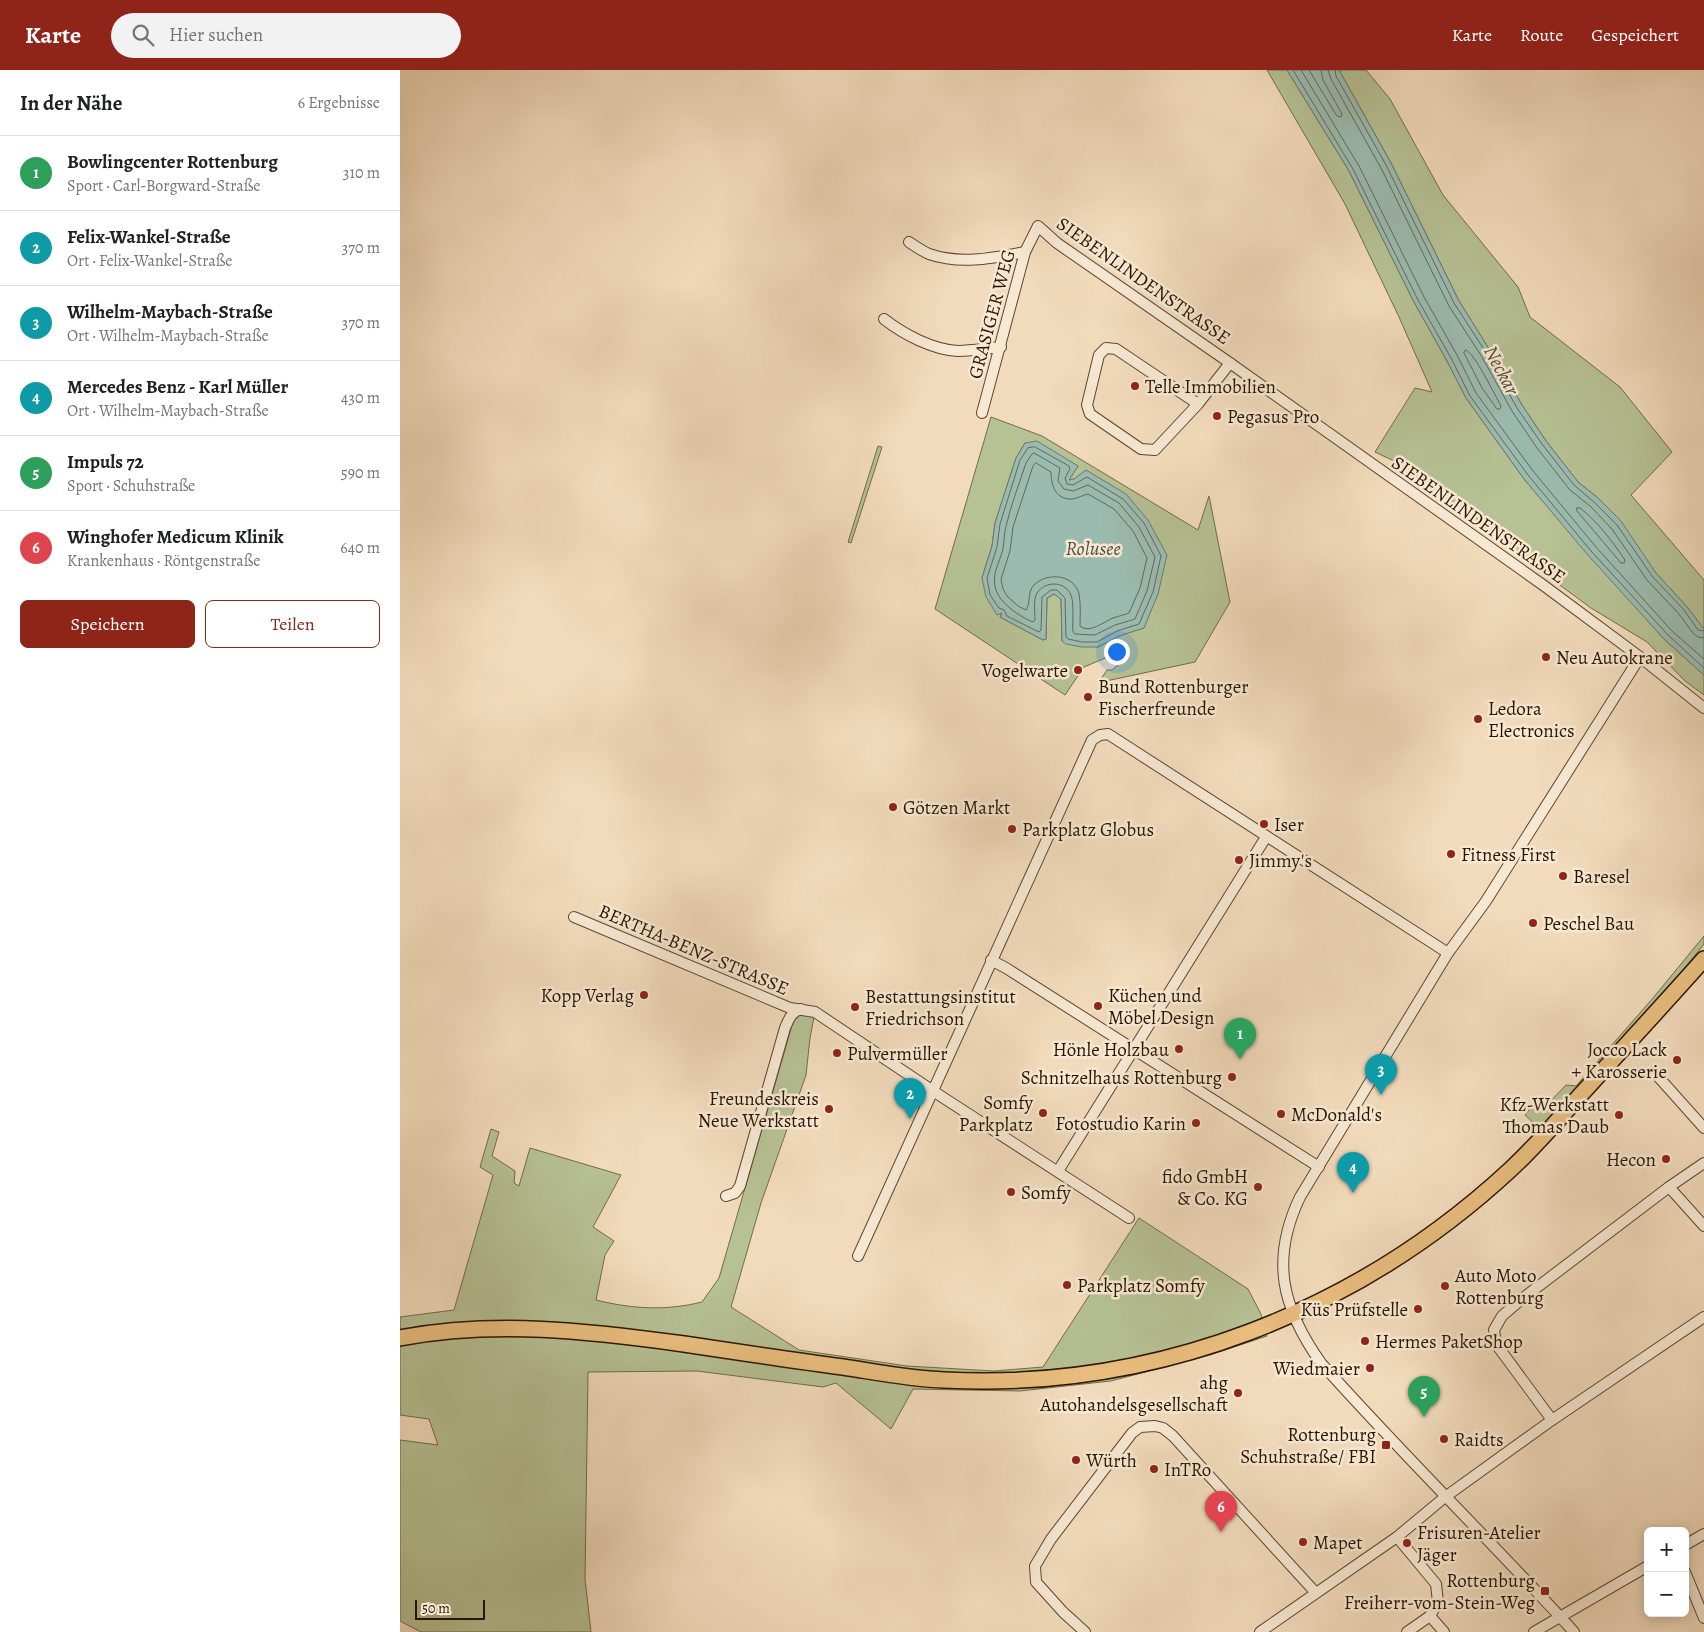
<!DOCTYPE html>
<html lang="de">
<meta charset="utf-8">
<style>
:root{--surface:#fff;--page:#f2f2f2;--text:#202124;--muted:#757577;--line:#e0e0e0;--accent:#8f2418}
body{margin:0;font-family:Alegreya,serif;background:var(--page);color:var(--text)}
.controls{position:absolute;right:15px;bottom:15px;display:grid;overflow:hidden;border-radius:8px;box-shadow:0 2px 12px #0003}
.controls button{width:45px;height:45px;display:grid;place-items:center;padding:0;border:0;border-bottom:1px solid var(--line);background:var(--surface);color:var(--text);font:25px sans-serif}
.scale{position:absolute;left:15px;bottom:12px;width:70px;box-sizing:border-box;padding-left:5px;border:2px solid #2b1500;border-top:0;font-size:14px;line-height:18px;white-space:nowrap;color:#2b1500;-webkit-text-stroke:4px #f7e8d3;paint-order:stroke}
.you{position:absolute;left:716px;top:581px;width:18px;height:18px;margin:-12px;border:4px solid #fff;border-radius:50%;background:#1a73e8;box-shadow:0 0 0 8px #1a73e833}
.badge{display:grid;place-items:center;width:32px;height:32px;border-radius:50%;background:var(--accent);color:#fff;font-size:16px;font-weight:700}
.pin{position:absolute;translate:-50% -41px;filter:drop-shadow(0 1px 2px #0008)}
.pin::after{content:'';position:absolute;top:26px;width:18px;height:15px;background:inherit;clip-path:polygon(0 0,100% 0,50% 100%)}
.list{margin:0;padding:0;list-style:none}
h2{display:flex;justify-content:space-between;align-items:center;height:65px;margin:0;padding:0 20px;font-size:21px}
h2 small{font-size:16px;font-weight:400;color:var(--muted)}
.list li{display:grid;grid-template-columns:32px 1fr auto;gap:15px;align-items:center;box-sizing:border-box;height:75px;padding:0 20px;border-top:1px solid var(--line)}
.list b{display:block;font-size:19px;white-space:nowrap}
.list p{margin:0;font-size:16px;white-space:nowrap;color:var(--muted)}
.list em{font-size:16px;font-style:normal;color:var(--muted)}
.actions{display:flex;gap:10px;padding:15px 20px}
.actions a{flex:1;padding:11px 0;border:1px solid var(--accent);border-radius:8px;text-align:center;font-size:18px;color:var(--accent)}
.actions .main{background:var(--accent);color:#fff}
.icon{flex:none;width:28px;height:28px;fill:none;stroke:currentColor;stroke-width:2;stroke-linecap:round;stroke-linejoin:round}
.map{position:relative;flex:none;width:1304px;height:1562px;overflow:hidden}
header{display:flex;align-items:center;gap:30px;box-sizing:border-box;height:70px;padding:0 25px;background:var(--accent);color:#fff}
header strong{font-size:24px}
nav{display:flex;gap:28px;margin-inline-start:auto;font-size:18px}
.search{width:350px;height:45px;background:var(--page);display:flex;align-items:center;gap:12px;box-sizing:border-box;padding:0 18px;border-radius:28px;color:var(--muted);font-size:19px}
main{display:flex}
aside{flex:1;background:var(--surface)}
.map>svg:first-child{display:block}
.green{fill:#b6c194;stroke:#706b4a;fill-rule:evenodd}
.water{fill:#9bbbb0;stroke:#6e796a}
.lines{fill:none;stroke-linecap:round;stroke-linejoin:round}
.shore{stroke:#636858;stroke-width:1}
.street-casing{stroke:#5d462f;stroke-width:12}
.primary-casing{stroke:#2b1500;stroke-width:18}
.street{stroke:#f7e8d3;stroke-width:10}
.primary{stroke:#e9be7e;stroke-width:15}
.poi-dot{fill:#8f2418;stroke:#f7e8d3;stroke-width:2}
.labels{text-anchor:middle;stroke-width:5;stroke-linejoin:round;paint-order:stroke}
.street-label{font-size:19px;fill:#2b1500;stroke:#f7e8d3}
.poi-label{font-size:19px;fill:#2b1500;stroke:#f7e8d3;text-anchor:start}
.water-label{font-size:20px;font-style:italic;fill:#524f3e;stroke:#f7e8d3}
</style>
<header>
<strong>Karte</strong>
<div class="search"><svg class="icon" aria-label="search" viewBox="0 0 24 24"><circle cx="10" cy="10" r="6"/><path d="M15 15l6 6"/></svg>Hier suchen</div>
<nav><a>Karte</a><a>Route</a><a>Gespeichert</a></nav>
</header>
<main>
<aside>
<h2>In der Nähe<small>6 Ergebnisse</small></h2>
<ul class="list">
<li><span class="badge" style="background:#2e9e5b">1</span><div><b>Bowlingcenter Rottenburg</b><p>Sport · Carl-Borgward-Straße</p></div><em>310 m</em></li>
<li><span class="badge" style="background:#0f9aa8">2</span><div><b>Felix-Wankel-Straße</b><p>Ort · Felix-Wankel-Straße</p></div><em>370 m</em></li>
<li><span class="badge" style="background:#0f9aa8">3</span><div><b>Wilhelm-Maybach-Straße</b><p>Ort · Wilhelm-Maybach-Straße</p></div><em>370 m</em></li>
<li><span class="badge" style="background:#0f9aa8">4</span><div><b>Mercedes Benz - Karl Müller</b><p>Ort · Wilhelm-Maybach-Straße</p></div><em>430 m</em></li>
<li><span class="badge" style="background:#2e9e5b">5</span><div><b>Impuls 72</b><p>Sport · Schuhstraße</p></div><em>590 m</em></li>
<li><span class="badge" style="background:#e0444e">6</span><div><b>Winghofer Medicum Klinik</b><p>Krankenhaus · Röntgenstraße</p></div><em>640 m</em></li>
</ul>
<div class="actions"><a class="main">Speichern</a><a>Teilen</a></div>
</aside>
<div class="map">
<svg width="1304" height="1562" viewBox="0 0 1304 1562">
<rect width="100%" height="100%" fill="#f2dbbc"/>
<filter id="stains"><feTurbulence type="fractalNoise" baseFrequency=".004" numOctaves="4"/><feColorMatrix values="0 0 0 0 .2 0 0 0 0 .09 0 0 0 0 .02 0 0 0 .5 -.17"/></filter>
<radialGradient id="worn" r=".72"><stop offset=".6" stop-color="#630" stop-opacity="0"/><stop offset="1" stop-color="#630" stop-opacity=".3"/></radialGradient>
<g class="green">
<path d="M867,0h20l62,101 65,131 33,59 19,37 58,81 17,20 123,140 40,36v20l-19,-14 -38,-39 -56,-34 -86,-63 -21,-21 -50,-35 -5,6 -10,-13 -4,-11 -40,-19 40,-64 17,4 -33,-75 -54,-113z"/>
<path d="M939,0h27l24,29 53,96 75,92 12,30 90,70 52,65 -41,43 73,85v49l-17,-22 -31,-34 -58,-75 -20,-16 -32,-41 -24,-36 -31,-53 -32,-51 -68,-138z"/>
<path d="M591,347l51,19 156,94 11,-34 21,106 -35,60 -89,19 -5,-2 6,-9h5l6,-5 5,-11h-8l-31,13 -19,28 -130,-86zM625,373l53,23 -10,15 6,-2 70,148 -25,9 -21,11 -36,-6 -1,-43 -7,-4 -7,4 -1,41 -3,1 -43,-23 2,-4h-2l-18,-35 10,-32 3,-23 21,-65z"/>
<path d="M478,376l4,1 -31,96 -3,-1z"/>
<path d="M1304,866v8l-70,87 -94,98 -15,-14 7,-9 10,4 24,-25 10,1 77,-88z"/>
<path d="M415,942l-5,26 -4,37 -45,128 -30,104 68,43 108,16 87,5 49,-4 96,-149 109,71 13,25 6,22 -57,19 -99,26 -91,10 -107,-2 -22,40 -55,-46 -13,4 -126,-16 -109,1 -3,207 6,53h-170l-21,-11v-181l38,5 -9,-26 -29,-4v-98l54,-7 39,-135 -13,-8 11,-38 8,3 -7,24 23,15 -1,12 5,3 11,-38 91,27 -28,52 21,14 -9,14 -9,45c36,9 70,11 106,2l17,-24 74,-256 7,-7z"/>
</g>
<g class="water">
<path d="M887,0h52l52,93 68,138 32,51 31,53 24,36 32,41 20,16 23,23 35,52 31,34 17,22v46l-40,-36 -77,-85 -63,-75 -58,-81 -19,-37 -33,-59 -65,-131z"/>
<path d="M637,371l41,25 -9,14 5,-1 12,-9 40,24 22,26 19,35 -9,39 -14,34 -25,8 -21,11h-16l-16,-3 -4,-3 -1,-42 -7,-5 -7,4 -1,41 -3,1 -43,-23 2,-4 -5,2 -11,-18 -4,-19 10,-32 3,-23 21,-65 9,-15z"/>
</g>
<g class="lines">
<g class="shore">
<path d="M893,0l60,99 65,131 33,58 19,38 58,79 63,76 77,84 36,33"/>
<path d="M901,0l58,96 65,131 33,58 19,38 57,78 63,76 76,84 32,28"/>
<path d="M909,0l28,46 4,1 1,-3 -19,-34 -2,-10"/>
<path d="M928,0l3,9 50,89 68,138 33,51 30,54 25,37 33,42 20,16 22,23 35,51 32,34 14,19 5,4 6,1"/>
<path d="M935,0l1,6 50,89 68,138 33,51 30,54 25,36 32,41 20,17 23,23 35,51 32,34 14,20 6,1"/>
<path d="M1066,280c10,5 28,44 35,56l-1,3h-3l-15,-21 -18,-35z"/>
<path d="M635,377l34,19 1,3 -5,9 2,6 6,1 14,-8 36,22 21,24 17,33 -8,36 -14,32 -22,7 -20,11h-15l-14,-3 -2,-2 -1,-39 -8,-8h-6l-9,7 -1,33 -2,2 -32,-16 -3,-6 -5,-2 -9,-13 -3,-17 10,-31 3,-23 20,-64 8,-12z"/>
<path d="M634,383l26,15 -2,13 6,8 9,2 15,-6 31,18 20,24 16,30 -8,34 -12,28 -20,6 -20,10 -20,-1 -2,-2c-1,-9 2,-31 -3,-39 -7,-12 -25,-12 -33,0 -4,7 -2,19 -2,27l-2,2c-13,-5 -33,-19 -37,-32 -5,-15 3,-26 7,-41 1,-7 1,-15 3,-23 5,-21 13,-42 20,-63l6,-9z"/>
<path d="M636,393l15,9c0,13 4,28 22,27 5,-1 10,-4 15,-5l26,15 19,22 14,27 -7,30 -11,25c-5,2 -10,3 -16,5 -10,4 -23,16 -33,8 0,-10 1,-22 -1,-32 -5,-20 -32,-22 -45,-9 -7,7 -3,18 -8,25l-8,-4 -11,-10 -4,-7 -2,-10 9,-28 3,-24 20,-61z"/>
<path d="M1177,438h3c18,14 32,33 45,52l-1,3h-3l-44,-52z"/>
</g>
<g class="street-casing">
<g id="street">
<path d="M509,172c6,4 13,9 20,12 32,11 64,4 96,-2"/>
<path d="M484,249c19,15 49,31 74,32 14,0 29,-3 43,-4"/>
<path d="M798,334l-82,-55 -10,-1 -7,7 -12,50 3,9 51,35 14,1 43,-46 32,-41"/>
<path d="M582,343l43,-161 13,-26 19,17 173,120 313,222 97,72 64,51"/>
<path d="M174,847l216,91 25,4 118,79 196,127"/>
<path d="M591,890l15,8 313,199"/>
<path d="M1254,1002l50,56"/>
<path d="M658,1101l208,-334"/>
<path d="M1269,1117l35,39"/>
<path d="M326,1126l9,-3 5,-7 45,-158c4,-9 6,-16 16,-19"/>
<path d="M458,1186l234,-516 8,-5 8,-1 340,219"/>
<path d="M1152,1350l-56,-76 -2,-14 8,-14 21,-18 146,-111 35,-24"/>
<path d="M997,1467l39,47 2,18 -8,14"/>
<path d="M1285,1475l19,-11"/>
<path d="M1285,1502l19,46"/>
<path d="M685,1562l-22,-20 -27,-30 -1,-16 16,-27 81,-106 8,-6 15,-1 8,2 10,8 142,156"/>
<path d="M860,1562l137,-95 48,-40 107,-77 152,-103"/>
<path d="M1007,1562l23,-16 14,16"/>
<path d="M1134,1562l114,-66"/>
<path d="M1174,1562c-83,-91 -171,-177 -253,-269 -39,-55 -51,-103 -21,-166l148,-244 38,-52 154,-244"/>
</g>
</g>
<g class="primary-casing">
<path id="primary" d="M0,1268c95,-18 189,-7 284,6 53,8 106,16 159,23 33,5 67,12 101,13 211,11 413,-68 567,-211 27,-25 50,-53 75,-80 39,-43 79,-86 118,-130"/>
</g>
<use href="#street" class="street"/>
<use href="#primary" class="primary"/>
</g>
<g class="poi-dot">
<circle cx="735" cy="316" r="5"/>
<circle cx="817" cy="346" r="5"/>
<circle cx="1146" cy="587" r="5"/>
<circle cx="678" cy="600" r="5"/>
<circle cx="688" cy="627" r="5"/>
<circle cx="1078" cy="649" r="5"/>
<circle cx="493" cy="737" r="5"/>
<circle cx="864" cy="754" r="5"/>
<circle cx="612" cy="759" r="5"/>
<circle cx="1051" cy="784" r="5"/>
<circle cx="839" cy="790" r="5"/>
<circle cx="1163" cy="806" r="5"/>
<circle cx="1133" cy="853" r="5"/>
<circle cx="244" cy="925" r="5"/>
<circle cx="698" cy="936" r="5"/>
<circle cx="455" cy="937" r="5"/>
<circle cx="779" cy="979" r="5"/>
<circle cx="437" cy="983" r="5"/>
<circle cx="1277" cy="990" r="5"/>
<circle cx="832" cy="1007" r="5"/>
<circle cx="429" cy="1039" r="5"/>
<circle cx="643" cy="1043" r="5"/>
<circle cx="881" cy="1044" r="5"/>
<circle cx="1219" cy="1045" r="5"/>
<circle cx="796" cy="1053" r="5"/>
<circle cx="1266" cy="1089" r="5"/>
<circle cx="858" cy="1117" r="5"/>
<circle cx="611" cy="1122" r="5"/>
<circle cx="667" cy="1215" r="5"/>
<circle cx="1045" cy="1216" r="5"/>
<circle cx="1018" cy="1239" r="5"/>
<circle cx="965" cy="1271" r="5"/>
<circle cx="970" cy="1298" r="5"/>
<circle cx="838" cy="1323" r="5"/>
<circle cx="1044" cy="1369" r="5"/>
<rect x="981" y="1370" width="10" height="10" rx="2.5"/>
<circle cx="676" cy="1390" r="5"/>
<circle cx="754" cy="1399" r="5"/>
<circle cx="903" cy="1472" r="5"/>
<circle cx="1007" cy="1473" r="5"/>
<rect x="1140" y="1516" width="10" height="10" rx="2.5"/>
</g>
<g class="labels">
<g class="street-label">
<text transform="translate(744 210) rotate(35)" y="7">SIEBENLINDENSTRASSE</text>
<text transform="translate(591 244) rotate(-75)" y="7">GRASIGER WEG</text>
<text transform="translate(1079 449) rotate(35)" y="7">SIEBENLINDENSTRASSE</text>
<text transform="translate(294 879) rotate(23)" y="7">BERTHA-BENZ-STRASSE</text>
</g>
<g class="poi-label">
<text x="745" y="323">Telle Immobilien</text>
<text x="827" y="353">Pegasus Pro</text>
<text x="1156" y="594">Neu Autokrane</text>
<text x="668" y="607" text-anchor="end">Vogelwarte</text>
<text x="698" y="623">Bund Rottenburger<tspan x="698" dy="22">Fischerfreunde</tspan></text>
<text x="1088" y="645">Ledora<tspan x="1088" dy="22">Electronics</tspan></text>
<text x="503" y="744">Götzen Markt</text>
<text x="874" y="761">Iser</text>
<text x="622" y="766">Parkplatz Globus</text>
<text x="1061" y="791">Fitness First</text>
<text x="849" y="797">Jimmy's</text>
<text x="1173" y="813">Baresel</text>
<text x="1143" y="860">Peschel Bau</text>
<text x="234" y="932" text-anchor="end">Kopp Verlag</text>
<text x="708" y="932">Küchen und<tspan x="708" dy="22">Möbel Design</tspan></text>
<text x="465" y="933">Bestattungsinstitut<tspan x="465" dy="22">Friedrichson</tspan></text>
<text x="769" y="986" text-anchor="end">Hönle Holzbau</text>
<text x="1267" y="986" text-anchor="end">Jocco Lack<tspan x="1267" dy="22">+ Karosserie</tspan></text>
<text x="447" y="990">Pulvermüller</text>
<text x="822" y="1014" text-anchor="end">Schnitzelhaus Rottenburg</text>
<text x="419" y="1035" text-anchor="end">Freundeskreis<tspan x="419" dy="22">Neue Werkstatt</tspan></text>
<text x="633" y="1039" text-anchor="end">Somfy<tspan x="633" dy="22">Parkplatz</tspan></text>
<text x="1209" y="1041" text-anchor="end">Kfz-Werkstatt<tspan x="1209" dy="22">Thomas Daub</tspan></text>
<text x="891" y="1051">McDonald's</text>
<text x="786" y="1060" text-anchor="end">Fotostudio Karin</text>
<text x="1256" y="1096" text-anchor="end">Hecon</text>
<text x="848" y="1113" text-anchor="end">fido GmbH<tspan x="848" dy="22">&amp; Co. KG</tspan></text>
<text x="621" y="1129">Somfy</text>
<text x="1055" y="1212">Auto Moto<tspan x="1055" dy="22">Rottenburg</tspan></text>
<text x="677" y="1222">Parkplatz Somfy</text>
<text x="1008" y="1246" text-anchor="end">Küs Prüfstelle</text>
<text x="975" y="1278">Hermes PaketShop</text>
<text x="960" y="1305" text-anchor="end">Wiedmaier</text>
<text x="828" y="1319" text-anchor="end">ahg<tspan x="828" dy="22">Autohandelsgesellschaft</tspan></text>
<text x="976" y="1371" text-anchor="end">Rottenburg<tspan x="976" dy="22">Schuhstraße/ FBI</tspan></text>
<text x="1054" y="1376">Raidts</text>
<text x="686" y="1397">Würth</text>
<text x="764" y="1406">InTRo</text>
<text x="1017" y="1469">Frisuren-Atelier<tspan x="1017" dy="22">Jäger</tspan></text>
<text x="913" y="1479">Mapet</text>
<text x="1135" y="1517" text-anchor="end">Rottenburg<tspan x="1135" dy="22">Freiherr-vom-Stein-Weg</tspan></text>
</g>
<g class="water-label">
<text transform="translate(1102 300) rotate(62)" y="7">Neckar</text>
<text x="693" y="485">Rolusee</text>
</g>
</g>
<rect width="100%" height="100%" filter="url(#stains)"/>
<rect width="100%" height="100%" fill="url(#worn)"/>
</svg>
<div class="controls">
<button>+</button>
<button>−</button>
</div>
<div class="scale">50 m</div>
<div class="you"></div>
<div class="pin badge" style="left:840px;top:989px;background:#2e9e5b">1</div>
<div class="pin badge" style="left:510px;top:1049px;background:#0f9aa8">2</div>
<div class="pin badge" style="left:981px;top:1025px;background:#0f9aa8">3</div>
<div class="pin badge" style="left:953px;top:1123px;background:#0f9aa8">4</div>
<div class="pin badge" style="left:1024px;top:1347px;background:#2e9e5b">5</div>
<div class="pin badge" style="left:821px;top:1462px;background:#e0444e">6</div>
</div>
</main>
